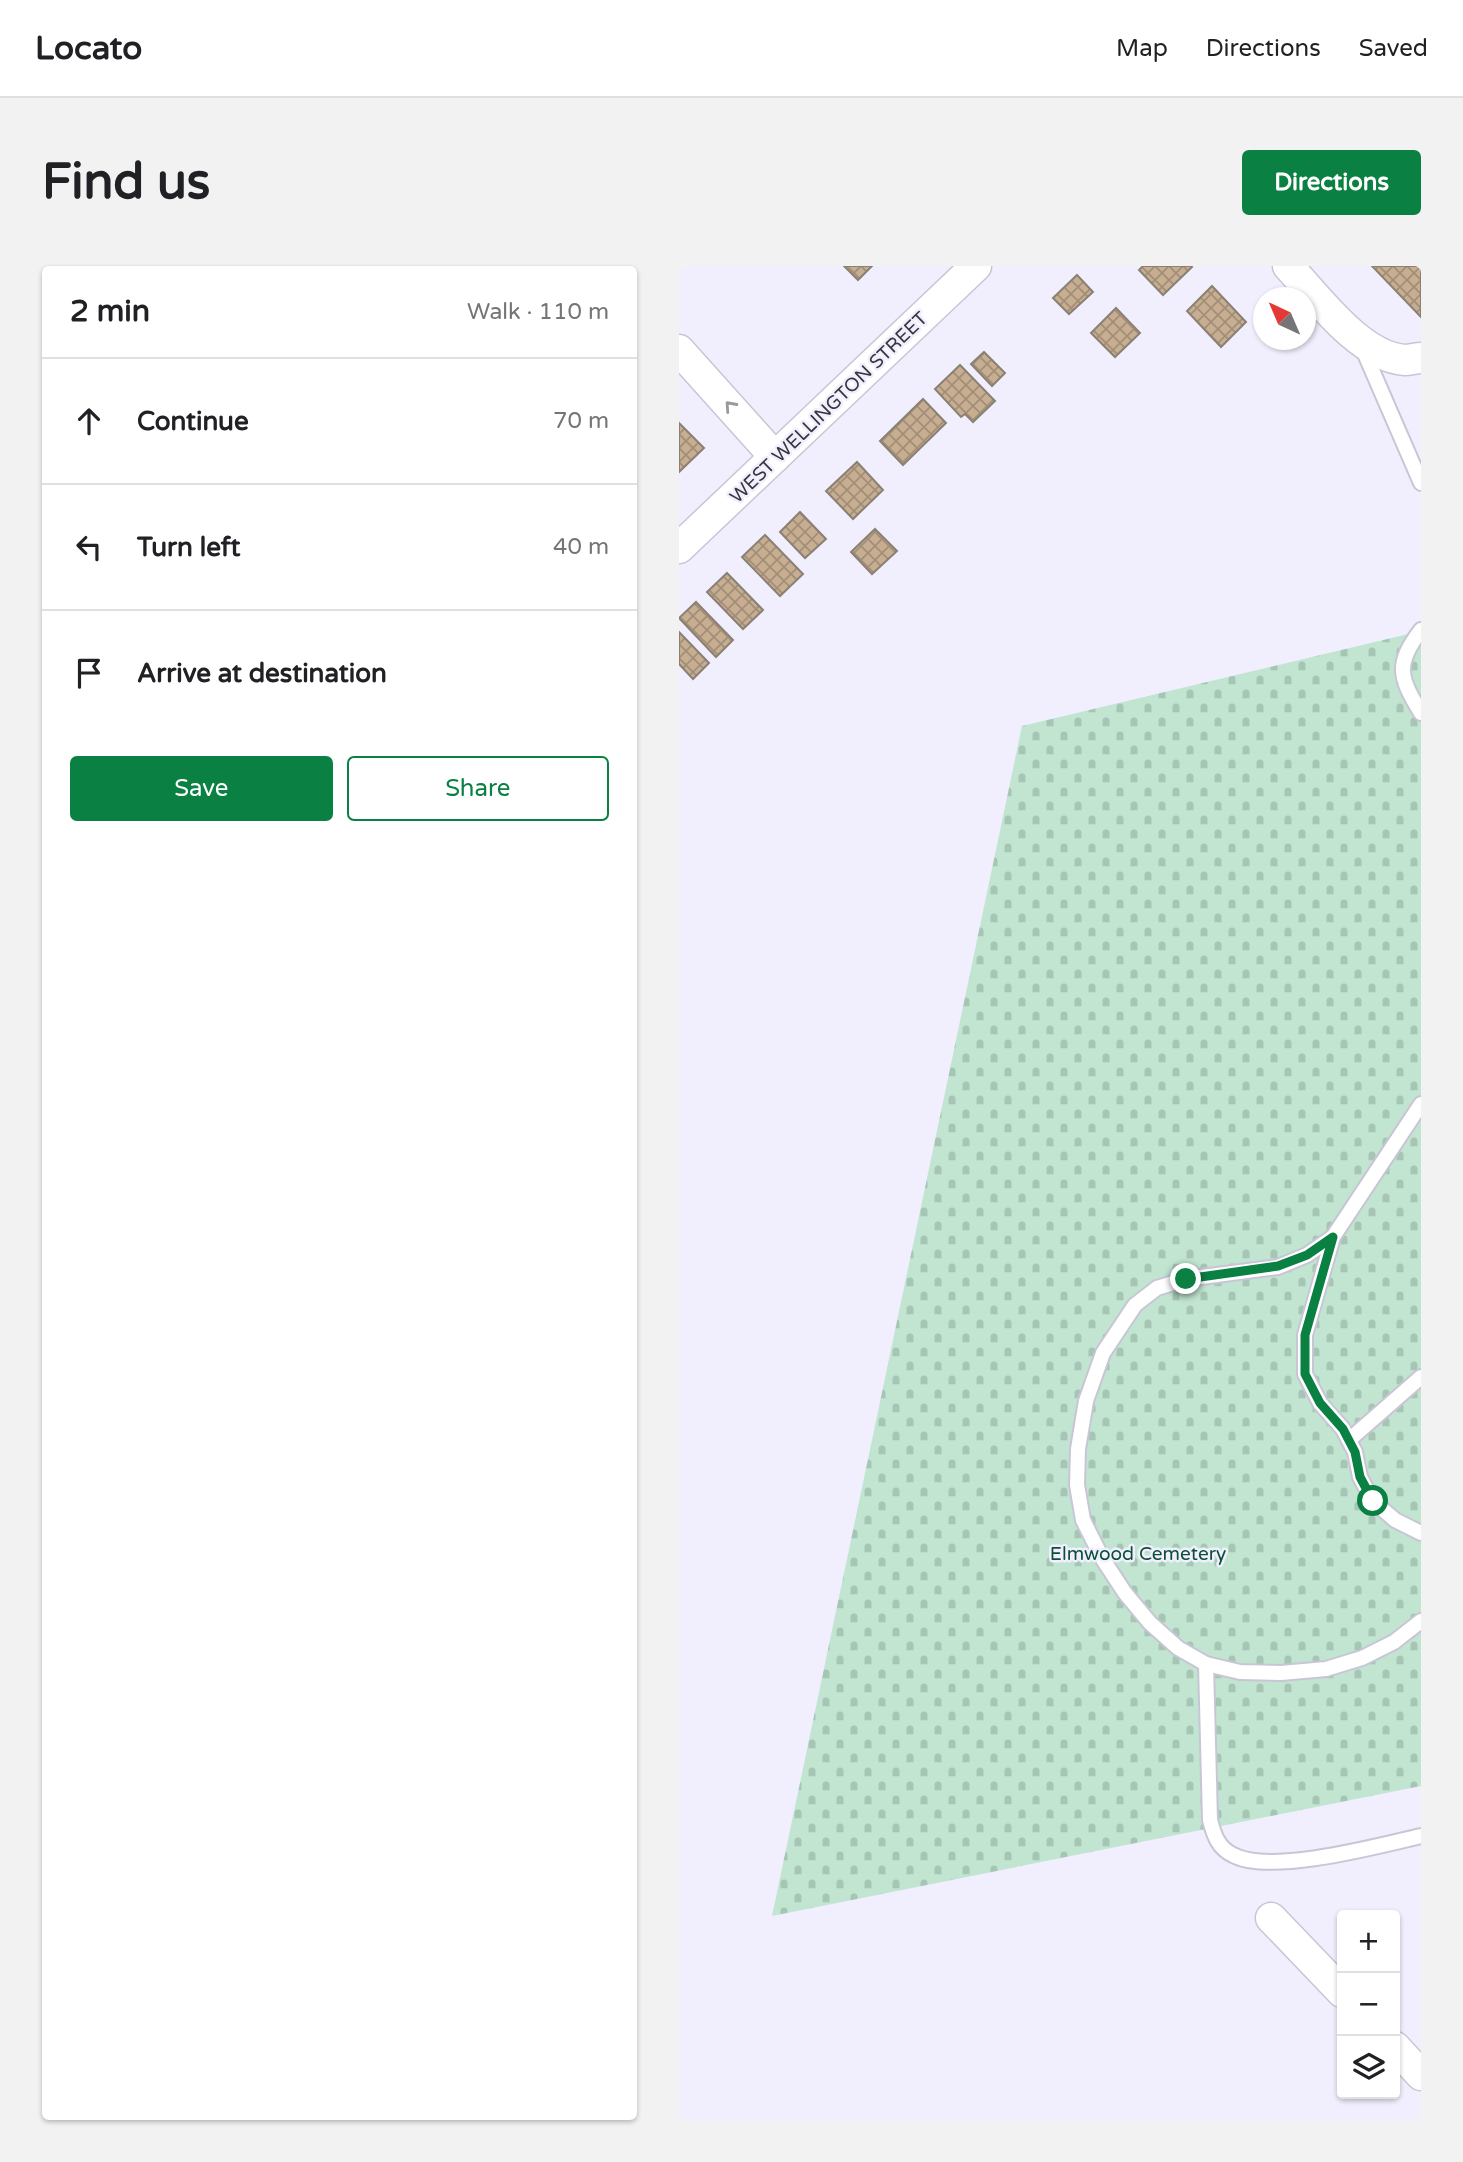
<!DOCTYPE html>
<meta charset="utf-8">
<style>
:root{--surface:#fff;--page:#f2f2f2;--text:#202124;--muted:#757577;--line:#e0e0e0;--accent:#0b8043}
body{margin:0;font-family:"Varela Round",sans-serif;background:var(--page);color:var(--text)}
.controls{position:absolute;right:21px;bottom:21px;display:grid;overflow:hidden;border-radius:7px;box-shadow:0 2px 5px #0004}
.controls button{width:63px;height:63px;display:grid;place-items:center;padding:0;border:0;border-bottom:2px solid var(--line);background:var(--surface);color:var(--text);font:35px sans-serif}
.compass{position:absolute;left:574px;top:21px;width:63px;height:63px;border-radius:50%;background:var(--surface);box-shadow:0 2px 5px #0004;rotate:316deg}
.stop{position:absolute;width:21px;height:21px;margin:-16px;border:5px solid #0b8043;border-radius:50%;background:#fff}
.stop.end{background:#0b8043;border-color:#fff;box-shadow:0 2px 7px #0008}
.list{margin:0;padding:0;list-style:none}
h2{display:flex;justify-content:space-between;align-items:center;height:91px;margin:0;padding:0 28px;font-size:30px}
h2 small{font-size:23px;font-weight:400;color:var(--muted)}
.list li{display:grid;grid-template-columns:46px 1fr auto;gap:21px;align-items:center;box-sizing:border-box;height:126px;padding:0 28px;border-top:2px solid var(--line)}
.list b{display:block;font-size:26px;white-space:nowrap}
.list em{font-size:23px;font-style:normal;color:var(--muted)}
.actions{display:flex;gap:14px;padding:21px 28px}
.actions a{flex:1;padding:16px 0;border:2px solid var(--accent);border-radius:7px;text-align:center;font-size:24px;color:var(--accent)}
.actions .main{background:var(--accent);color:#fff}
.icon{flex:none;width:38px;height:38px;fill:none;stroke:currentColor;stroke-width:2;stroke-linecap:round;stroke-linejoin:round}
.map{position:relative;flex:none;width:742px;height:1854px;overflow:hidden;border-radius:7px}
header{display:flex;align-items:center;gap:42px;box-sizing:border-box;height:98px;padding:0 35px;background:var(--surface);border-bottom:2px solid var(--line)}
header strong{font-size:33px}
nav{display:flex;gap:38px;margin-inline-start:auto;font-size:24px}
.intro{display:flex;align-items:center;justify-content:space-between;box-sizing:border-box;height:168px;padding:0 42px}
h1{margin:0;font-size:49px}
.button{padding:18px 32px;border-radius:7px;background:var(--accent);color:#fff;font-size:24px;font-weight:700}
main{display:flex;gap:42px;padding:0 42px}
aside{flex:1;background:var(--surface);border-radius:7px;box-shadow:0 2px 5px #0004}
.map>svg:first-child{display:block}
.cemetery{fill:url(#cemetery-stones)}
.building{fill:url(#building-cross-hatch);stroke:#8a8074;stroke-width:2}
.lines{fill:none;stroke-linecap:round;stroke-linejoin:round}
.service-casing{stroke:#c8c6d5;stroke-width:18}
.minor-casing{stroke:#c8c6d5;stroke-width:33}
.service{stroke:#fff;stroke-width:14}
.minor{stroke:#fff;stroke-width:30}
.oneway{stroke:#9a9a9e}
.route{stroke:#0b8043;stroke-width:9}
.labels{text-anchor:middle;stroke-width:5;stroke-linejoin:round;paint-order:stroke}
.street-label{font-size:19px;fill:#36363c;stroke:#f1effe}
.park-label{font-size:19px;fill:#0a5036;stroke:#f1effe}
</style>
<header>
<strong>Locato</strong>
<nav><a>Map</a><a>Directions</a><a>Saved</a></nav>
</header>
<div class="intro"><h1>Find us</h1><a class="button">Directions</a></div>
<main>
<aside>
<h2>2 min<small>Walk · 110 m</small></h2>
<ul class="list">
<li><svg class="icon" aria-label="ahead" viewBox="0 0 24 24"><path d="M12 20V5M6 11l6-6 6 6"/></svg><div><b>Continue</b></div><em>70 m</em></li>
<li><svg class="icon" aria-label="left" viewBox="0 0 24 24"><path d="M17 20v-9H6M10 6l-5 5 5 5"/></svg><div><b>Turn left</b></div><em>40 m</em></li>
<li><svg class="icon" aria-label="arrive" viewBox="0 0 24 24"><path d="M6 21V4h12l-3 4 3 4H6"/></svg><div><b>Arrive at destination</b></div></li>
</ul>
<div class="actions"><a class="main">Save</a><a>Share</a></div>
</aside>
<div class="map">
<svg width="742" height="1854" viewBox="0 0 742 1854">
<defs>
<pattern id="cemetery-stones" width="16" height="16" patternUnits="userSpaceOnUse" patternTransform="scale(1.75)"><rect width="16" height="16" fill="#c1e5d1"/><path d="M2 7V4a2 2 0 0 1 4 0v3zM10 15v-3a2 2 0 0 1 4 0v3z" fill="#a6c5b4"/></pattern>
<pattern id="building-cross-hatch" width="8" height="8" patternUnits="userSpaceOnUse" patternTransform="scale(1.75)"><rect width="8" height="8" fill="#c7ae91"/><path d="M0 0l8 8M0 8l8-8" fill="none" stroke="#a28e78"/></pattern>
</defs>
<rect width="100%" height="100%" fill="#f1effe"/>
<path class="cemetery" d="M742,365v1155l-649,130 250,-1190z"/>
<g class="building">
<path d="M165,0h28l-14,14z"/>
<path d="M464,0h48l1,1 -29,28 -24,-25z"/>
<path d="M693,0h49v51z"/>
<path d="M398,9l16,17 -24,22 -16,-16z"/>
<path d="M533,20l34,36 -25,25 -34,-36z"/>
<path d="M437,42l24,25 -25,24 -24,-24z"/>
<path d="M305,86l21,21 -13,13 -21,-22z"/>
<path d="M281,99l35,36 -22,21 -8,-8 -4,3 -26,-28z"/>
<path d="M244,133l23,24 -43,42 -23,-24z"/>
<path d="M0,157l25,25 -25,24z"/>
<path d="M178,196l26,28 -30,29 -27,-28z"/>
<path d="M121,246l26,27 -21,19 -25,-26z"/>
<path d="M196,263l22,22 -25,23 -21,-22z"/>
<path d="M86,269l38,39 -23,22 -38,-39z"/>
<path d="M48,307l36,37 -20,19 -36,-37z"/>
<path d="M17,336l37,38 -17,17 -37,-39z"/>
<path d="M0,366l30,31 -16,16 -14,-15z"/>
</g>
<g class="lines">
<g class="service-casing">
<g id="service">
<path d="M683,81l59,136"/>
<path d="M742,364c-26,34 -22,47 0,83"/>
<path d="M742,838l-88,133 -26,18 -29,12 -92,12 -29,9 -22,17 -32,48 -17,48 -8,48 -1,36 6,35 19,38 23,35 25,30 28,25 28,16 34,8 41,1 45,-4 36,-11 32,-16 27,-21"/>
<path d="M654,971l-28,98v39l15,29 23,26 12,23 5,25 13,24 22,19 26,13"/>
<path d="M670,1174l72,-63"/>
<path d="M527,1398l4,156c4,15 8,28 23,35 37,20 145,-9 188,-19"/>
</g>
</g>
<g class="minor-casing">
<g id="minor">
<path d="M609,0c29,31 72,91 117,94 5,0 11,-2 16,-2"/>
<path d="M0,84l96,107"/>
<path d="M0,282l297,-282"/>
<path d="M592,1652l71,74"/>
<path d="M716,1781l26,28"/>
</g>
</g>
<use href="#service" class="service"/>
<use href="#minor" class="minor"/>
</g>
<defs><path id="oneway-chevron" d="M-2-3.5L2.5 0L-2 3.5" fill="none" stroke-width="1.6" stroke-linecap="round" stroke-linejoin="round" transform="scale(1.75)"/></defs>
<use class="oneway" href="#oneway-chevron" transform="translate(51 140) rotate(-132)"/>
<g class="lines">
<path class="route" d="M507,1013l92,-13 29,-11 26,-18 -28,98v39l15,29 23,26 12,23 5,25 13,24"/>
</g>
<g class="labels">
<g class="street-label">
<text transform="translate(149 141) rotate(-44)" y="7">WEST WELLINGTON STREET</text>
</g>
<g class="park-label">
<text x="459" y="1294">Elmwood Cemetery</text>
</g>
</g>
</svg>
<div class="controls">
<button>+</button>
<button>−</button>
<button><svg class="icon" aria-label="layers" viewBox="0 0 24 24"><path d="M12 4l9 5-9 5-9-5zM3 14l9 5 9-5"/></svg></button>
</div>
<svg class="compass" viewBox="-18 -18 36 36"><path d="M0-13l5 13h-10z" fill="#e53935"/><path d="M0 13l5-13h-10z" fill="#757577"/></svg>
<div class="stop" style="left:694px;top:1235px"></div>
<div class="stop end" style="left:507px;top:1013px"></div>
</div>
</main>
